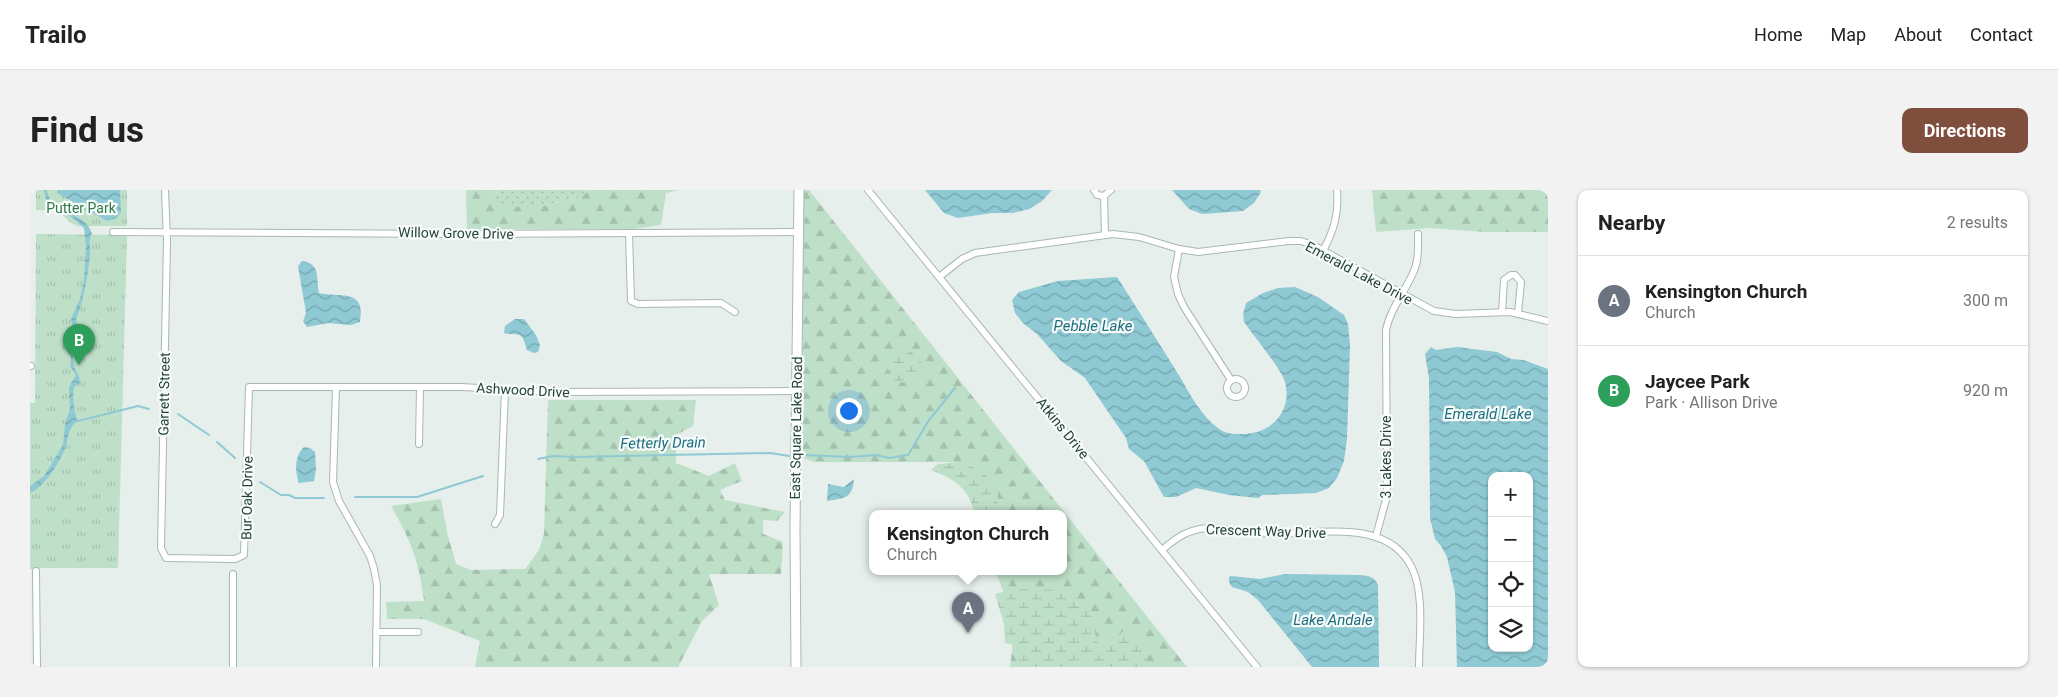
<!DOCTYPE html>
<meta charset="utf-8">
<style>
:root{--surface:#fff;--page:#f2f2f2;--text:#222;--muted:#767676;--line:#e0e0e0;--accent:#804e3d}
body{margin:0;font-family:Roboto,sans-serif;background:var(--page);color:var(--text)}
.controls{position:absolute;right:15px;bottom:15px;display:grid;overflow:hidden;border-radius:10px;box-shadow:0 1px 4px #0004}
.controls button{width:45px;height:45px;display:grid;place-items:center;padding:0;border:0;border-bottom:1px solid var(--line);background:var(--surface);color:var(--text);font:25px sans-serif}
.you{position:absolute;left:818px;top:220px;width:18px;height:18px;margin:-12px;border:4px solid #fff;border-radius:50%;background:#1a73e8;box-shadow:0 0 0 8px #1a73e833}
.badge{display:grid;place-items:center;width:32px;height:32px;border-radius:50%;background:var(--accent);color:#fff;font-size:16px;font-weight:700}
.pin{position:absolute;translate:-50% -41px;filter:drop-shadow(0 1px 2px #0008)}
.pin::after{content:'';position:absolute;top:26px;width:18px;height:15px;background:inherit;clip-path:polygon(0 0,100% 0,50% 100%)}
.popup{position:absolute;left:839px;top:320px;width:198px;height:65px;box-sizing:border-box;display:grid;place-content:center;border-radius:10px;background:var(--surface);filter:drop-shadow(0 1px 4px #0005);font-size:16px;white-space:nowrap;color:var(--muted)}
.popup b{font-size:19px;color:var(--text)}
.popup::after{content:'';position:absolute;left:50%;top:100%;margin-left:-10px;border:10px solid transparent;border-top-color:var(--surface)}
.list{margin:0;padding:0;list-style:none}
h2{display:flex;justify-content:space-between;align-items:center;height:65px;margin:0;padding:0 20px;font-size:21px}
h2 small{font-size:16px;font-weight:400;color:var(--muted)}
.list li{display:grid;grid-template-columns:32px 1fr auto;gap:15px;align-items:center;box-sizing:border-box;height:90px;padding:0 20px;border-top:1px solid var(--line)}
.list b{display:block;font-size:19px;white-space:nowrap}
.list p{margin:0;font-size:16px;white-space:nowrap;color:var(--muted)}
.list em{font-size:16px;font-style:normal;color:var(--muted)}
.icon{flex:none;width:28px;height:28px;fill:none;stroke:currentColor;stroke-width:2;stroke-linecap:round;stroke-linejoin:round}
.map{position:relative;flex:none;width:1518px;height:477px;overflow:hidden;border-radius:10px}
header{display:flex;align-items:center;gap:30px;box-sizing:border-box;height:70px;padding:0 25px;background:var(--surface);border-bottom:1px solid var(--line)}
header strong{font-size:24px}
nav{display:flex;gap:28px;margin-inline-start:auto;font-size:18px}
.intro{display:flex;align-items:center;justify-content:space-between;box-sizing:border-box;height:120px;padding:0 30px}
h1{margin:0;font-size:35px}
.button{padding:12px 22px;border-radius:10px;background:var(--accent);color:#fff;font-size:18px;font-weight:700}
main{display:flex;gap:30px;padding:0 30px}
aside{flex:1;background:var(--surface);border-radius:10px;box-shadow:0 1px 4px #0004}
.map>svg:first-child{display:block}
.grass{fill:url(#grass-dots)}
.forest{fill:url(#forest-firs)}
.wetland{fill:url(#wetland-marsh)}
.park{fill:url(#park-tufts)}
.water{fill:url(#water-waves);fill-rule:evenodd}
.lines{fill:none;stroke-linecap:round;stroke-linejoin:round}
.stream{stroke:#8ec9d4;stroke-width:2}
.minor-casing{stroke:#a8b8b2;stroke-width:8}
.secondary-casing{stroke:#a4bbb3;stroke-width:11}
.minor{stroke:#fff;stroke-width:6}
.secondary{stroke:#fff;stroke-width:9}
.labels{text-anchor:middle;stroke-width:4.5;stroke-linejoin:round;paint-order:stroke}
.park-label{font-size:14px;fill:#2d7a4b;stroke:#f7fbf9}
.street-label{font-size:14px;fill:#24423a;stroke:#f7fbf9}
.water-label{font-size:15px;font-style:italic;fill:#1c6f80;stroke:#f7fbf9}
</style>
<header>
<strong>Trailo</strong>
<nav><a>Home</a><a>Map</a><a>About</a><a>Contact</a></nav>
</header>
<div class="intro"><h1>Find us</h1><a class="button">Directions</a></div>
<main>
<div class="map">
<svg width="1518" height="477" viewBox="0 0 1518 477">
<defs>
<pattern id="grass-dots" width="8" height="8" patternUnits="userSpaceOnUse" patternTransform="scale(1.25)"><rect width="8" height="8" fill="#bfe0c8"/><path d="M2 2h.1M6 6h.1" fill="none" stroke="#a4c1ad" stroke-width="1.8" stroke-linecap="round"/></pattern>
<pattern id="forest-firs" width="22" height="20" patternUnits="userSpaceOnUse" patternTransform="scale(1.25)"><rect width="22" height="20" fill="#bfe0c8"/><path d="M5 1l3.5 6h-7zM16 11l3.5 6h-7z" fill="#a4c1ad"/></pattern>
<pattern id="wetland-marsh" width="20" height="14" patternUnits="userSpaceOnUse" patternTransform="scale(1.25)"><rect width="20" height="14" fill="#bfe0c8"/><path d="M1 5h8M5 5V1M11 12h8M15 12V8" fill="none" stroke="#a4c1ad"/></pattern>
<pattern id="park-tufts" width="24" height="20" patternUnits="userSpaceOnUse" patternTransform="scale(1.25)"><rect width="24" height="20" fill="#bfe0c8"/><path d="M3 7l-1-3M5 7V3M7 7l1-3M15 17l-1-3M17 17v-4M19 17l1-3" fill="none" stroke="#a4c1ad"/></pattern>
<pattern id="water-waves" width="16" height="10" patternUnits="userSpaceOnUse" patternTransform="scale(1.25)"><rect width="16" height="10" fill="#8ec9d4"/><path d="M0 5q4-4 8 0t8 0" fill="none" stroke="#74a5ad"/></pattern>
</defs>
<rect width="100%" height="100%" fill="#e6efeb"/>
<path class="grass" d="M469,0h91l-13,8 -38,9h-43l-4,-10z"/>
<g class="forest">
<path d="M436,0h33l-7,7 4,10h43l38,-9 13,-8h89l-13,3 -5,32 -27,4h-167z"/>
<path d="M772,0h7l378,477h-177l5,-42 -19,-53h67v-58h-88l-19,-52h-142l-11,-4z"/>
<path d="M1342,0h176v42h-63l-55,-4 -54,4z"/>
<path d="M518,210h148l-3,26 -17,9v28l33,13 26,-13 7,18 -22,9 5,10 60,12 -8,9 -14,-1v14l20,8 -2,32h-72l10,31 -17,16 -24,46h-203l5,-26 -56,-22h-37l-1,-17 38,-1c-5,-40 -13,-60 -33,-95l50,-7 6,33 9,32 15,6 54,-1 14,-19 5,-16z"/>
</g>
<g class="wetland">
<path d="M878,158l14,15 -3,17 -9,4 -16,-4 -10,-18z"/>
<path d="M932,272l23,12 13,19 -1,21h-19c-13,-26 -19,-33 -47,-44l7,-6z"/>
<path d="M986,399l49,1 25,22 8,33 18,-6 10,-11 15,16 6,16 -2,7h-45l-25,-7 -12,7h-45l-1,-7 6,-2 -2,-11 -16,-4 -1,-19 -9,-30z"/>
</g>
<g class="park">
<path d="M6,0h91v36h-50l-6,-3 -13,-12 -22,-1z"/>
<path d="M6,44l91,1 -9,333h-78l-10,1v-166h5z"/>
</g>
<g class="water">
<path d="M14,0h3c2,25 39,20 45,44 -5,12 -1,8 -2,19 -2,22 -6,46 -14,67l4,13 -8,17c1,5 1,12 2,17 3,6 6,9 6,16l-6,4c-2,7 0,28 4,34 -10,6 -9,14 -12,25 -5,14 -21,41 -36,47v-7l14,-10 19,-31 2,-21 5,-15 -1,-22 7,-12 -6,-9 1,-8 -4,-7 7,-17 -3,-15 9,-20 4,-19 2,-33 -2,-19c-4,-3 -8,-8 -13,-11 -13,-9 -25,-8 -27,-27z"/>
<path d="M27,0h63l1,22 -4,6 -10,3 -50,-28z"/>
<path d="M895,0h127l-10,11 -13,8 -16,4h-21l-34,5 -14,-5z"/>
<path d="M1142,0h88l1,2 -7,11 -11,8 -41,3 -13,-5z"/>
<path d="M272,71c19,2 14,18 17,32 22,5 47,-5 41,29l-9,3 -23,-2 -21,4 -4,-6 3,-8 -8,-47z"/>
<path d="M1087,87c21,33 42,66 63,100 10,17 21,39 38,51 6,5 13,6 21,6 31,2 54,-22 46,-52 -3,-12 -32,-47 -41,-60l-1,-8 3,-11 17,-10 15,-5 17,-1 23,10 26,18 4,9 2,21 -3,94 -3,22 -7,17 -8,10 -13,5 -54,2 -4,3 -29,-3 -33,-7 -20,9h-12l-20,-36 -15,-12 -3,-11 -41,-60 -24,-17 -24,-27 -14,-11 -8,-10 -3,-13 7,-8 39,-11z"/>
<path d="M485,129h9l12,16 4,10 -2,7 -4,1 -7,-3c-6,-21 -6,-13 -23,-17l1,-7z"/>
<path d="M1401,157l5,3 21,-3 40,5 14,7 12,1 25,9v298h-91l-2,-75 -8,-35 -6,-11 -6,-7 -5,-21 -1,-140 -4,-24zM1462,286h37v172h-37z"/>
<path d="M274,257l6,1 5,4 1,17 -2,12 -15,2c-4,-11 -5,-27 5,-36z"/>
<path d="M824,289c-2,20 -9,19 -27,22l1,-17 16,3z"/>
<path d="M1255,384l76,1c8,1 14,2 17,10l1,82h-67l-54,-67 -10,-8 -16,-5 -3,-5v-5l2,-1 29,3z"/>
</g>
<g class="lines">
<g class="stream">
<path d="M148,224l31,21"/>
<path d="M48,231l60,-15 11,3"/>
<path d="M187,252l18,16"/>
<path d="M773,265l47,2 26,-2 13,3 19,-3 21,-35 26,-32"/>
<path d="M508,269l15,-3 21,1 196,-4 19,3"/>
<path d="M230,292l21,13h8l6,3h29"/>
<path d="M325,307h62l66,-21"/>
</g>
<g class="minor-casing">
<g id="minor">
<path d="M135,0l2,51 -6,307 5,10 69,1 9,-4 5,-168h213l89,5 246,-1"/>
<path d="M838,0l389,477"/>
<path d="M1064,0l3,5 7,1 7,-6"/>
<path d="M1074,6l1,39"/>
<path d="M83,42l348,2 337,-2"/>
<path d="M599,43l2,68 7,3 83,-1 14,9"/>
<path d="M1149,59l-5,28 4,17 6,13 47,73"/>
<path d="M1293,61c11,-21 16,-37 14,-61"/>
<path d="M909,87l23,-18 13,-6 138,-19 26,3 40,12 19,3 91,-11h12l12,4 121,66 22,3 54,-2 38,9"/>
<path d="M1472,122l2,-32 7,-5h4l6,7 -3,31"/>
<path d="M0,176h1"/>
<circle cx="1206" cy="198" r="9"/>
<path d="M306,197l-3,95 6,19 31,55 4,13 3,16 -1,82"/>
<path d="M389,254l1,-57"/>
<path d="M465,334l5,-9 5,-125"/>
<path d="M1346,346l11,-40 -1,-166c4,-21 19,-38 27,-57 6,-12 5,-26 5,-39"/>
<path d="M1132,360c14,-12 26,-21 46,-22 23,1 45,5 68,6 45,0 112,-16 136,34 13,27 7,70 7,99"/>
<path d="M6,381l1,96"/>
<path d="M346,442h42"/>
<path d="M203,477v-93"/>
</g>
</g>
<g class="secondary-casing">
<path id="secondary" d="M766,477l-1,-138 4,-339"/>
</g>
<use href="#minor" class="minor"/>
<use href="#secondary" class="secondary"/>
</g>
<g class="labels">
<g class="park-label">
<text x="51" y="23">Putter Park</text>
</g>
<g class="street-label">
<text transform="translate(426 43) rotate(1)" y="5">Willow Grove Drive</text>
<text transform="translate(1329 83) rotate(28)" y="5">Emerald Lake Drive</text>
<text transform="translate(493 200) rotate(3)" y="5">Ashwood Drive</text>
<text transform="translate(134 204) rotate(-89)" y="5">Garrett Street</text>
<text transform="translate(766 238) rotate(-89)" y="5">East Square Lake Road</text>
<text transform="translate(1033 238) rotate(51)" y="5">Atkins Drive</text>
<text transform="translate(1356 267) rotate(-90)" y="5">3 Lakes Drive</text>
<text transform="translate(217 308) rotate(-89)" y="5">Bur Oak Drive</text>
<text transform="translate(1236 341) rotate(2)" y="5">Crescent Way Drive</text>
</g>
<g class="water-label">
<text x="1063" y="141">Pebble Lake</text>
<text x="1458" y="229">Emerald Lake</text>
<text transform="translate(633 253) rotate(-1)" y="5">Fetterly Drain</text>
<text x="1303" y="435">Lake Andale</text>
</g>
</g>
</svg>
<div class="controls">
<button>+</button>
<button>−</button>
<button><svg class="icon" aria-label="locate" viewBox="0 0 24 24"><circle cx="12" cy="12" r="6"/><path d="M12 2v4M12 18v4M2 12h4M18 12h4"/></svg></button>
<button><svg class="icon" aria-label="layers" viewBox="0 0 24 24"><path d="M12 4l9 5-9 5-9-5zM3 14l9 5 9-5"/></svg></button>
</div>
<div class="you"></div>
<div class="pin badge" style="left:938px;top:443px;background:#6b7280">A</div>
<div class="popup"><b>Kensington Church</b>Church</div>
<div class="pin badge" style="left:49px;top:175px;background:#2e9e5b">B</div>
</div>
<aside>
<h2>Nearby<small>2 results</small></h2>
<ul class="list">
<li><span class="badge" style="background:#6b7280">A</span><div><b>Kensington Church</b><p>Church</p></div><em>300 m</em></li>
<li><span class="badge" style="background:#2e9e5b">B</span><div><b>Jaycee Park</b><p>Park · Allison Drive</p></div><em>920 m</em></li>
</ul>
</aside>
</main>
